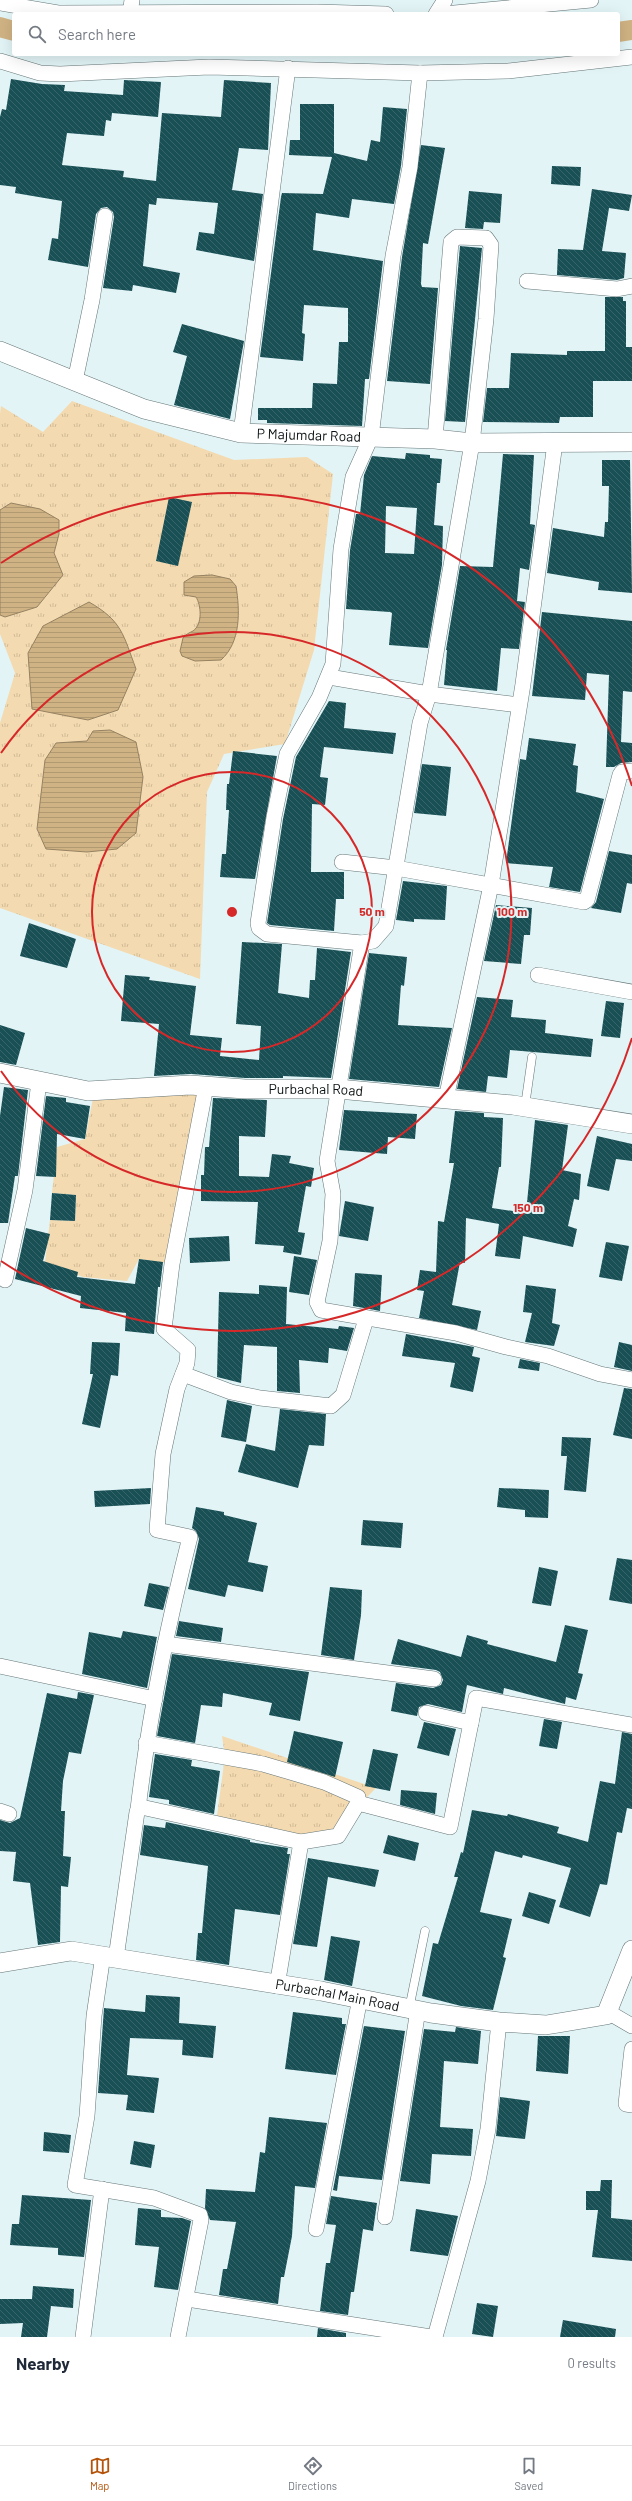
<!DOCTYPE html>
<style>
:root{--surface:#fff;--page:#f6f6f7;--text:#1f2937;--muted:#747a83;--line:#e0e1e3;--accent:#b45309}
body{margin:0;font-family:Barlow,sans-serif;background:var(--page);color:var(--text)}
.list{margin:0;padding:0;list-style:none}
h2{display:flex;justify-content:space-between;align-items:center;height:52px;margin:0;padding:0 16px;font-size:17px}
h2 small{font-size:13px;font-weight:400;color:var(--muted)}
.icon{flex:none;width:22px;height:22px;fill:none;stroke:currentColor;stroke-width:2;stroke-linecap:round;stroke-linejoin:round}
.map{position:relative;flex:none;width:632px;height:2337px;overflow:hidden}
.search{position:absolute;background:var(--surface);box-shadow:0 4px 16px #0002;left:12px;right:12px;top:12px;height:44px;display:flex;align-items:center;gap:10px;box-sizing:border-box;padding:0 14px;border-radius:4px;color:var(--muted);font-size:15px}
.sheet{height:108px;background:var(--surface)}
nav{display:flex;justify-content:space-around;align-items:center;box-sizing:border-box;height:56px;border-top:1px solid var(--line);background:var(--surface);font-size:11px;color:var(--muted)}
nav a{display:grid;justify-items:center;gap:2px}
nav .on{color:var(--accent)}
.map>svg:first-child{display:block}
.park{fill:url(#park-tufts)}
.water{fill:url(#water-rules);stroke:#958262}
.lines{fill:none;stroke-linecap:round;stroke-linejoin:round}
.canal{stroke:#d0b384;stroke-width:20}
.building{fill:url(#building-back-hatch);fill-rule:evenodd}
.service-casing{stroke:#667678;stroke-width:9}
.minor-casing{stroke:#667678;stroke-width:16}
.tertiary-casing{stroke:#667678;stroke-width:20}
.service{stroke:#fff;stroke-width:8}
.minor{stroke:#fff;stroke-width:15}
.tertiary{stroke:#fff;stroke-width:19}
.ring{fill:none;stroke:#d62828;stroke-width:2}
.labels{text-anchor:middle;stroke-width:4;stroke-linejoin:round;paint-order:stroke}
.street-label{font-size:14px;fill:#0b1112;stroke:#e2f4f6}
.centre{fill:#d62828;stroke:#e2f4f6;stroke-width:2}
.ring-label{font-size:12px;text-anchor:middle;font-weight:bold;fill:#d62828;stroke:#e2f4f6;stroke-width:4;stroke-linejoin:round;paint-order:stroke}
</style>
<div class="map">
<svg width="632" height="2337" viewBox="0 0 632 2337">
<defs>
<pattern id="park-tufts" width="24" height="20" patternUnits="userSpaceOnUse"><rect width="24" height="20" fill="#f4dab0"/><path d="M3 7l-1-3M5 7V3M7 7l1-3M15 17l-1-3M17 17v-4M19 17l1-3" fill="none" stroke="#d0ba96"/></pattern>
<pattern id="water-rules" width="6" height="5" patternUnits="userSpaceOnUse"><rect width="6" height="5" fill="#d0b384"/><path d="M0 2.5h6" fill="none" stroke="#b19971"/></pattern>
<pattern id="building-back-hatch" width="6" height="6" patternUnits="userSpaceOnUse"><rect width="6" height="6" fill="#195056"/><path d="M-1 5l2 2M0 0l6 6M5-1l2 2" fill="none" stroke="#38656a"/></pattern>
</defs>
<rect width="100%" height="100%" fill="#e2f4f6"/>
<g class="park">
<path d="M72,401l162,59 73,-3 26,17 -19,176 -29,94 -61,10 -17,38 -7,187 -200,-71v-185l15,-50 -15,-39v-220l1,-8 42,26z"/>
<path d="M205,1086l-39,177 -27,-4 -12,22 -44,-4 -38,-15 5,-42 25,1 1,-26 -24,-2 5,-46 28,-8 9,-46z"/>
<path d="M222,1736l154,52 -58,59 -102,-24 9,-67z"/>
</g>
<g class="water">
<path d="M11,503l29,6 19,11v14l-5,19 9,22 -26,32 -32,10 -5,-2v-105z"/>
<path d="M212,575l18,4 6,7c4,25 5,56 -15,74l-26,1 -13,-5 -2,-5 3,-13c3,-4 6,-5 10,-7 10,-7 8,-26 3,-34l-12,-2v-13l10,-6z"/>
<path d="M89,602c33,19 34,32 47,67l-18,41 -30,10 -56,-11 -4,-56 15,-27z"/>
<path d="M110,730l26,12 7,35 -7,56 -19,16 -30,3 -41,-3 -9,-20 8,-69 11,-17 31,-2 6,-10z"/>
</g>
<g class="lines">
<g class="canal">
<path d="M0,27l14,4"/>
<path d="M618,32l14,-2"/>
</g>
</g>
<g class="building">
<path d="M11,79l31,5 23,1 -1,6 59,4 1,-15 37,2 -3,35 -46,-4 -1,8 -5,-1 -2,16 -37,-3 -5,32 62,6 -1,6 33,4 6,-68 59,4 3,-37 47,3 -3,67 -29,-2 -7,42 31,4 -9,67 -58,-11 3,-18 15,2 4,-31 -61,-5 -1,7 -7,-1 -6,62 37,7 -4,20 -43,-8 -1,6 -29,-3 11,-71 -1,-5 -6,-5 -6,1 -5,6 -8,53 -40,-7 4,-22 6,1 4,-38 -47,-8 1,-6 -16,-2v-68l2,-8 4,1z"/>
<path d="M300,104h34v49l33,8 4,-21 9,2 3,-35 24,2 -6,57 -7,38 -42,-5 -3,19 -33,-5 -3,37 70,11 -14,118h-4l-3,47 -95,-3v-3h-9v-12h54l1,-25 24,1 2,-42h9v-34l-44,-3 -2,28 3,1 -2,27 -43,-4 21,-160 1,-4 41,1 9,-37 -43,-2 1,-15h10z"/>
<path d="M421,145l24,3 -17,96 -5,-1 -2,41 1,3 16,1 -8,96 -43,-3 15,-124z"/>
<path d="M552,166l29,1 -1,19 -29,-2z"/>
<path d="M592,189l40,6 -3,16 -20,-3 -7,43 24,2 -2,25 -7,2 -60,-5 1,-26 25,1z"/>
<path d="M469,191l33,3 -2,29 -16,-1 -1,7 -18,-1z"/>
<path d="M460,246l22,2 -17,174 -20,-1z"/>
<path d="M605,297h18v4h3v46h6v34h-39v36h-33l-1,6 -76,-1 4,-34h22l2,-35 56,2v-4h38z"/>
<path d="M182,324l62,17 -14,78 -56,-14 13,-49 -14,-4z"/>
<path d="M406,453l24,2v3l12,1 -2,24h-3l-3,42 9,1 -1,39 -14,83 -39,-3 3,-32 -2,-1 -44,-3 4,-59 6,-36h4l4,-39 8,-19 33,3zM386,506l31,2 -3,46 -29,-1z"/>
<path d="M503,454l31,1 -4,69 5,1 -6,45 -9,-2 -3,33 8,1 -6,47 -18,-1 -4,43 -53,-6 3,-35h-1l14,-84 33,1z"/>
<path d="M602,460h28l2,133 -34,-3 1,-8 -52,-9 6,-45 51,9 1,-15h3l1,-36h-7z"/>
<path d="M169,497l23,5 -14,64 -22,-5z"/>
<path d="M542,612l90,9v71l-9,-1 -2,51 11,1v19l-11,1 -7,4h-8l3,-92 -22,-2 -2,27 -53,-4z"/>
<path d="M329,701l17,2 -2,25 52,5 -3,21 -69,-7 -4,30 8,1 -3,27 -13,-1 -1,68h33v27h-8l-2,32 -64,-6 -3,-2 16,-104 13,-62z"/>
<path d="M529,738l47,6 -3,21 5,1 -2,26 28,7 -24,93 -31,-5 4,-20 -47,-4 14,-104 6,1z"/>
<path d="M233,751l44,5 -22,123 -35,-2 2,-23h4l3,-44h-3l1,-26h2z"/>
<path d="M422,764l29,3 -5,49 -32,-3z"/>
<path d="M609,851l23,4v29l-5,-1 -6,30 -30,-5 5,-6z"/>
<path d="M403,881l44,5 -2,34 -31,-1v3l-18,-2z"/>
<path d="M496,905l36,3 -2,27h-6l-3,29 -37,-3z"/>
<path d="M29,923l47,16 -9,29 -47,-12z"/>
<path d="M242,942l40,2 -4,49 31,5 1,-18h5l2,-32 34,4 -20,126 -48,-2v2h-38l-54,-4 -37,2 5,-52 -38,-3 4,-46 25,2 -1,3 47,6 -6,49 32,3 -2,18 39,4 2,-34 -25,-2z"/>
<path d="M369,953l38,4 -3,29 -3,-1 -3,40 54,3 -13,59 -90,-8z"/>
<path d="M477,997l36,3 -2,17 35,3 -1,13 48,6 -2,18 -81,-7 -3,28 -19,-2 -2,16 -29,-3z"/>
<path d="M606,1001l18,2 -4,35 -19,-2z"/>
<path d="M0,1025l25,8 -9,32 -16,-3z"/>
<path d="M4,1087l24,3 -10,86h-3l-7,47h-8v-107z"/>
<path d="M46,1096l20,2v4l24,4 -5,33 -28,-5 -1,43 -20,-1z"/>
<path d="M213,1098l54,2 -2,37 -26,-1v40l30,1 3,-23 19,2 -2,7 25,5 -3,19 -5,-1 -8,46 7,1 -4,22 -18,-3 1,-6 -29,-2 3,-42 -57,-1v-26h3l1,-28h4z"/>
<path d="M344,1110l73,4 -2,25 -27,-2 -1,17 -48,-4z"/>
<path d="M455,1111l29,2v4l19,1 -2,49h-2l-7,41 34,5 9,-93 33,5 -6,45 19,4 -2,26 -5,-1 -6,27 9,3 -4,18 -50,-11 -3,23 -25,-3 4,-32 -33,-6 -1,45 -5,-1 -8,43 29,6 -4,19 -58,-12 5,-27 -7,-1 3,-20 16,2 2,-51 6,1 10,-59h-5z"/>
<path d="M597,1136l35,8v17l-16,-2 -7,32 -22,-5z"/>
<path d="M52,1193l24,2 -1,26 -25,-1z"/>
<path d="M345,1201l29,6 -6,34 -29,-5z"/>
<path d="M26,1228l24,6 -7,27 35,11 -1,5 58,7 4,-25 24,3 -3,25h-2l-4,47 -29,-3 1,-18 -46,-5 1,-12 -66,-17z"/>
<path d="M229,1236l1,25 -40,2 -1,-25z"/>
<path d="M606,1242l23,4 -7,35 -23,-4z"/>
<path d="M294,1256l23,4 -8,35 -20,-3z"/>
<path d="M355,1273l27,2 -2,36 -27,-5z"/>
<path d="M259,1285l28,2 -1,37 52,5 1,-3 15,2 -7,23 -18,-3 -1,15 -29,-3 1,33 -23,-2v-44l-33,-2 -3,38 -24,-6 2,-85 40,2z"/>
<path d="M526,1285l30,4 -4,34 8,2 -6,21 -29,-4 7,-29 -9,-1z"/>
<path d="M406,1334l68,13 -2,9 8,2 -7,34 -23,-5 5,-24 -53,-7z"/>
<path d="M92,1342l28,1 -2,33 -7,-1 -11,53 -18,-4 11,-50h-3z"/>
<path d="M619,1342l13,3v26l-18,-4z"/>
<path d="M520,1359l20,4 -1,8 -21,-3z"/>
<path d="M624,1388l8,1v50l-19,-4z"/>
<path d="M227,1400l25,6 -6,36 -25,-5z"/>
<path d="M280,1409l46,5 -2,32 -15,-1 -11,43 -60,-16 8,-28 29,7z"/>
<path d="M562,1437l29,1 -5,54 -22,-2 3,-34h-6z"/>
<path d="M151,1488l-1,16 -55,3 -1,-16z"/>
<path d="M499,1488l50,2 -1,28 -23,-1v-7l-28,-3z"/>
<path d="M196,1507l28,5v3l33,8 -9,39 20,4 -5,26 -35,-7 -3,12 -37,-8 11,-50 -3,-8 -4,-3z"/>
<path d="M363,1520l40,3 -2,25 -40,-3z"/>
<path d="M617,1558l15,2v44l-23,-4z"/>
<path d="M539,1567l19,4 -7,35 -19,-3z"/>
<path d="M149,1583l20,4 -6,23 -19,-4z"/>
<path d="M330,1587l32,3 -1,25 -7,45 -33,-5z"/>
<path d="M179,1621l44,7 -2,14 -45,-6z"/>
<path d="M565,1625l23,5 -10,43 5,1 -7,26 -10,-3 -1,7 -61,-16 -1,6 -36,-9 -5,27 -34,-8 -9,3 -2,9 -26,-5 5,-28 37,5 8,-3 2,-5 -3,-8 -4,-2 -45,-6 7,-25 63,18 6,-22 21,6 -1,3 69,18z"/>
<path d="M123,1631l34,6 -10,51 -65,-14 7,-42 32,6z"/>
<path d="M172,1654l137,18 -9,49 -31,-6 3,-12 -49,-10 -1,14 -21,-2 -6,38 -38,-7z"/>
<path d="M78,1692l16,3 -13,59 -12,-2 -6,29 -2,30h4l-2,45 8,1 -3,30 -7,-1 -1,56 -22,3 -8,-62 -17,-2 3,-29 -16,-1v-31l10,3 10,-5 27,-125 30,6z"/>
<path d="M544,1719l18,3 -5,27 -18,-3z"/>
<path d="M424,1722l32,7 -7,27 -32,-8z"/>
<path d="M294,1731l49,11 -8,35 -48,-15z"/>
<path d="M622,1732l10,2v75l-5,-1 -5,25 -5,-1 -10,53 -7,-1 -10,33 -31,-10 12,-39 -48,-13 -1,3 -27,-7 -15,61 32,7 -9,38 3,1 -13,52 -32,-4 -39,-10 11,-53 5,1 20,-67h-4l7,-25 2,1 9,-43 35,6 1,-2 51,13 -2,6 31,9 12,-61 15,3z"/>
<path d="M373,1749l25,5 -8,37 -25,-5z"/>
<path d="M155,1754l37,6 -1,6 29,5 -6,43 -45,-10v-4l-20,-3z"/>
<path d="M401,1790l36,3 -2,21 -35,-9z"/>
<path d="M166,1822l84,18v2l38,6 -1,6h3l-10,61 -45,-6 -6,56 -33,-5 2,-27h4l6,-67 -68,-11 4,-30 21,3z"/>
<path d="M388,1835l31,8 -4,18 -32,-8z"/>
<path d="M308,1858l71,12 -4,17 -47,-10 -11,70 -24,-3z"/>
<path d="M529,1892l27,8 -7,24 -27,-8z"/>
<path d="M331,1936l29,5 -8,45 -28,-6z"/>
<path d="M146,1995l34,2 -1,26 37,3 -3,32 -31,-3 1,-15 -53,-2 -3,37 32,3 -5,35 -28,-3 2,-15 -30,-2 6,-85 41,4z"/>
<path d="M293,2012l49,6v6h4l-10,51 -51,-6z"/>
<path d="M364,2026l41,5 -23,149 -43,-4 -2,15 -4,-1z"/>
<path d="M456,2027l25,4 -3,33 -34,-3 -4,66 33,2 -2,27 -39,-2 -2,30 -30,-3 24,-152 31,3z"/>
<path d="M538,2036h32l-2,38 -32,-3z"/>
<path d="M500,2097l30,4 -5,38 -29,-3z"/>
<path d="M269,2117l58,6 -12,65 -20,-2 -3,50 -8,41h-3l-3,27 -59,-9 4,-26h4l9,-47 -26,-2 -5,-12 1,-19 49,3 5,-40 5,1z"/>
<path d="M44,2132l27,3 -2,18 -26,-2z"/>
<path d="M134,2141l21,4 -4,23 -21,-4z"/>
<path d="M601,2180h11l-1,38 21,2v41l-40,-4 6,-47h-12v-19h14z"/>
<path d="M22,2195l69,5 -7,57 -26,-2v-7l-48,-3 2,-21h7z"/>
<path d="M331,2196l46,7 -4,28 -10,-2 -9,63h-3l-3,23 -28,-4 6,-48h4l6,-38 -10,-1z"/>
<path d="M138,2208l23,2v7l21,1 9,3 -13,69 -24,-3 5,-40 -24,-2z"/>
<path d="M416,2209l42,7 -10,40 -38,-5z"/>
<path d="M33,2286l41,3 -1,19 -22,-2 -4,31h-26l2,-14 -23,1v-25h32z"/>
<path d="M477,2303l21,3 -5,31 -21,-3z"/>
<path d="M563,2320l53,9 -1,8h-55z"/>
<path d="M318,2328l28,5v4h-29z"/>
</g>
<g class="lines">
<g class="service-casing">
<g id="service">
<path d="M525,1106l7,-49"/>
<path d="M409,2009l16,-78"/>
</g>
</g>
<g class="minor-casing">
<g id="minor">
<path d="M0,3l58,10 259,-1 69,2"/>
<path d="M130,14l2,-14"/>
<path d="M436,14l9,-14"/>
<path d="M444,14l147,-14"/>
<path d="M0,61l40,12 20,1 149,-7 211,6 88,-2 124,-14"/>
<path d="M420,73l-10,94 -17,89 -22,181 -18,40 -12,72 -8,115 -14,34 -32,56 -13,63 -16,106 1,5 8,6 95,9 11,-2 13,-15 34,-203 9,-29 43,-251 14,-124 5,-74 -5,-7 -29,-1 -6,5 -16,197"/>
<path d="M527,281l90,8 15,-3"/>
<path d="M75,381l17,-81 13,-84"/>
<path d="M241,433l47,-365"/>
<path d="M329,677l100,17 90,11"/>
<path d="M342,862l54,6 188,34 3,-2 33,-125 2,-3 10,-1"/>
<path d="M362,943l-35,218 6,33 -3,47 -13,61 4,8 135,23 50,14 42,9 52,18 32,6"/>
<path d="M538,975l94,17"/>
<path d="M446,1099l45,-214 32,-201 32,-241"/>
<path d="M5,1280l20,-90 14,-108"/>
<path d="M183,1374l48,18 29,6 71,8 12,-11 23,-76"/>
<path d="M165,1644l269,35"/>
<path d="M0,1666l155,33"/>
<path d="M426,1713l45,10"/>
<path d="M146,1743l117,21 61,18 34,15v6"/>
<path d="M138,1809c11,-92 29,-182 52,-272l-33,-7 6,-76 14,-65 10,-26 1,-13 -24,-21 8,-65 34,-178"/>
<path d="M0,1811l9,3"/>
<path d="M103,1955l-9,61 -7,100 -12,69 79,13 46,17 1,5 -23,117"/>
<path d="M116,1958l21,-146 4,-5 160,35 37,-6 20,-33 92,24 26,-129 156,27"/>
<path d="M277,1986l24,-144"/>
<path d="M608,2012l24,14"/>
<path d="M632,2049l-6,55 6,1"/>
<path d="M385,2217l33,-207"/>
<path d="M316,2229l44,-231"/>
<path d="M187,2299l244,38"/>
<path d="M83,2337l19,-148"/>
<path d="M435,2337l43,-156 10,-52 11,-107"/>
</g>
</g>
<g class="tertiary-casing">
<g id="tertiary">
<path id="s1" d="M0,351l144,58 97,24 194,6 37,4 160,-1"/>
<path id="s2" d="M0,1073l88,18 102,-6 55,4h93l175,16 119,19"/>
<path id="s3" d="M0,1963l71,-12 250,40 110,22 68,9 47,3 60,-10 26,-65"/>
</g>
</g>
<use href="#service" class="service"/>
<use href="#minor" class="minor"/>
<use href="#tertiary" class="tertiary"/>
</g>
<g class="ring">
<circle cx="232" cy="912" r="140"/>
<path d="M1 753A280 280 0 1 1 1 1071"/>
<path d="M632 1038A419 419 0 0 1 1 1261M1 563A419 419 0 0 1 632 786"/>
</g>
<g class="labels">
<g class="street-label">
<text dy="5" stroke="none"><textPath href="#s1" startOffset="323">P Majumdar Road</textPath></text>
<text dy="5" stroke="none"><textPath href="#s2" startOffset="318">Purbachal Road</textPath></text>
<text dy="5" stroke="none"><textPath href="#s3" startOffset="342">Purbachal Main Road</textPath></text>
</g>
</g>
<circle cx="232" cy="912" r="6" class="centre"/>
<g class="ring-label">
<text x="372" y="916">50 m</text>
<text x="512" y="916">100 m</text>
<text x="528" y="1212">150 m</text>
</g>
</svg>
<div class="search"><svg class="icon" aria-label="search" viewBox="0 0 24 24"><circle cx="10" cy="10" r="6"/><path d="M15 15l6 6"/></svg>Search here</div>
</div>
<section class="sheet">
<h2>Nearby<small>0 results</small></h2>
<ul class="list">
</ul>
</section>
<nav>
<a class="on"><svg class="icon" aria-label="map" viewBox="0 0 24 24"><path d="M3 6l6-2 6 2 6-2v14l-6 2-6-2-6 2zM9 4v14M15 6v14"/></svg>Map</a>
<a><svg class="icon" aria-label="directions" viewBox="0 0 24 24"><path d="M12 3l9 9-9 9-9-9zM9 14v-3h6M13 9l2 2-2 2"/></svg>Directions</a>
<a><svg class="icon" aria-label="saved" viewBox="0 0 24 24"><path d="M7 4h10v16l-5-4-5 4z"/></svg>Saved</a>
</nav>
